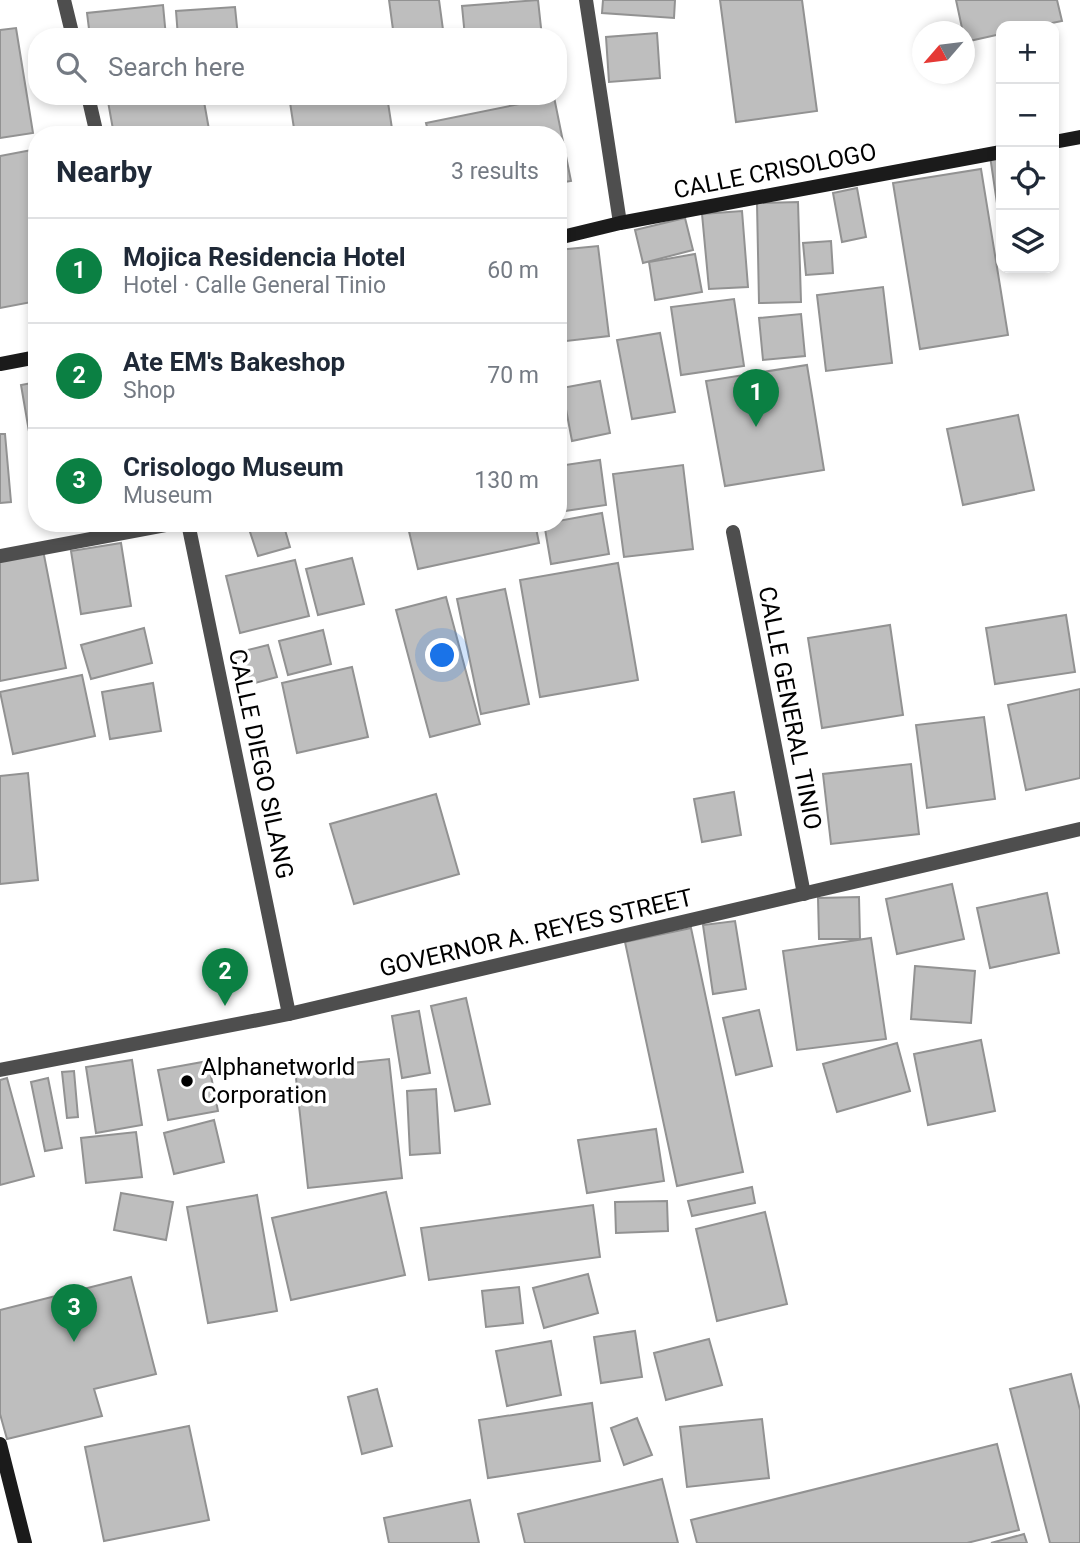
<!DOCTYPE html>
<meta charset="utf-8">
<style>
:root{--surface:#fff;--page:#f6f6f7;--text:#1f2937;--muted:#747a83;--line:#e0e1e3;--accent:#0b8043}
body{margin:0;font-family:Roboto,sans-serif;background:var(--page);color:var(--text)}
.controls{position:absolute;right:21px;top:21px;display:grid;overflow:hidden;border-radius:14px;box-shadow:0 4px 10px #0003}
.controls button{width:63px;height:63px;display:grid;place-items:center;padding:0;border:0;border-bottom:2px solid var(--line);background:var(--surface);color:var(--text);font:35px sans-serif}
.compass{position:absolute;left:912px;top:21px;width:63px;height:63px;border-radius:50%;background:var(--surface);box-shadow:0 4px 10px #0003;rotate:242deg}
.you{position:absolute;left:443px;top:656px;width:24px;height:24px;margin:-18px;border:5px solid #fff;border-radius:50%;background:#1a73e8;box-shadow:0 0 0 10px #1a73e833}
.badge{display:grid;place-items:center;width:46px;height:46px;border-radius:50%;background:var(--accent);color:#fff;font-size:23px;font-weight:700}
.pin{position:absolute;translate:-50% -58px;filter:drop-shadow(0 2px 4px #0008)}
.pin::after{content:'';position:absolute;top:37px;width:24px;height:21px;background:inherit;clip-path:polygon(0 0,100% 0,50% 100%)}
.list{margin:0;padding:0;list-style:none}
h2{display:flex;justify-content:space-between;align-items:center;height:91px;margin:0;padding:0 28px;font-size:30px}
h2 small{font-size:23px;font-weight:400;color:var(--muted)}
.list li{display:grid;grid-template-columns:46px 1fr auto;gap:21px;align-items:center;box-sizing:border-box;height:105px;padding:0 28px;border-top:2px solid var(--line)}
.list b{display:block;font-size:26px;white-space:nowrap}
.list p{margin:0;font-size:23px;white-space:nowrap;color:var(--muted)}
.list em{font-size:23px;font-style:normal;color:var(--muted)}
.icon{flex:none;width:38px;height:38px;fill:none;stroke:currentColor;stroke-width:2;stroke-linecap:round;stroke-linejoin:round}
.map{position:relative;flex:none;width:1080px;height:1543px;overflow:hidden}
.search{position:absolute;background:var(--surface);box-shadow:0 4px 10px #0003;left:28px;top:28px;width:539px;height:77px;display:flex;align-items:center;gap:18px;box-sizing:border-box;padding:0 24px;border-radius:28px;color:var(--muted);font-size:26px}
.panel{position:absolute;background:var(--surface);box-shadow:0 4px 10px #0003;left:28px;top:126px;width:539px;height:406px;border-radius:28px}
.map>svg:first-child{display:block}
.building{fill:#bebebe;stroke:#929292;stroke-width:2}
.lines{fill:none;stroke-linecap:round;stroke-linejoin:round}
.street{stroke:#4e4e4e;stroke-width:14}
.secondary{stroke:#1b1b1b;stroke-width:14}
.poi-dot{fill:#000;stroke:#fff;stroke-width:2.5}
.labels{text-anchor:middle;stroke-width:7;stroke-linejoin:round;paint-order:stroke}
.street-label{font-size:24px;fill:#000;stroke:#fff}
.poi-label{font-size:24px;fill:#000;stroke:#fff;text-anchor:start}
</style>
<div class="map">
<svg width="1080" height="1543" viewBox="0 0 1080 1543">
<rect width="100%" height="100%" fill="#fff"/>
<g class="building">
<path d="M389,0h50l5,37h-50z"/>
<path d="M538,0l4,37h-77l-3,-31z"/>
<path d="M603,0h72l-1,18 -72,-5z"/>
<path d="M720,0h82l15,111 -81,11z"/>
<path d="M956,0h101l5,21 -25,5h-36v8l-36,8z"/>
<path d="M163,5l3,32h-76l-3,-24z"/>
<path d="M235,7l3,30h-60l-2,-26z"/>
<path d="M16,28l17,105 -33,5v-108z"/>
<path d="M657,33l3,45 -51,4 -3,-45z"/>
<path d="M107,96h96l7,39h-96z"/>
<path d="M289,96h98l6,39h-98z"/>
<path d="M554,97l17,84 -13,2v-48h-129l-3,-12z"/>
<path d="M37,149v152l-37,7v-152z"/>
<path d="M1001,155v55h-3l-8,-54z"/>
<path d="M981,169l27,166 -88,14 -27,-166z"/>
<path d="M857,188l9,49 -24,5 -9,-49z"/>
<path d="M798,202l3,100 -42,1 -2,-100z"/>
<path d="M742,211l6,76 -39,2 -7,-75z"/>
<path d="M685,218l8,32 -50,13 -8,-33z"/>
<path d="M831,241l2,32 -27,2 -3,-32z"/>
<path d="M598,246l11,90 -51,6v-92z"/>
<path d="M695,254l7,38 -47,8 -6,-38z"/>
<path d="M883,287l9,76 -66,8 -9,-76z"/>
<path d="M734,299l10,67 -63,9 -10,-68z"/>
<path d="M801,314l4,42 -42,4 -4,-42z"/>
<path d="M660,333l15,79 -43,7 -15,-79z"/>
<path d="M807,365l17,105 -99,16 -19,-105z"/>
<path d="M600,381l10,52 -38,8 -10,-53z"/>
<path d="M37,382v96l-16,-93z"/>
<path d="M1018,415l16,75 -71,15 -16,-76z"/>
<path d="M0,434h5l6,68 -11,1z"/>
<path d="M600,460l6,45 -48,7v-46z"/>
<path d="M683,465l10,84 -69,8 -11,-83z"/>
<path d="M602,513l7,41 -58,10 -7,-41h14v-2z"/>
<path d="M258,523h25l7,24 -32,9 -10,-30z"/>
<path d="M407,523h128l4,20 -121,26z"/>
<path d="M121,543l10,63 -50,8 -10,-63z"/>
<path d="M43,550l23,118 -66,13v-122z"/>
<path d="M352,558l12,46 -46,11 -12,-46z"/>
<path d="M295,560l14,56 -69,17 -14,-57z"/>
<path d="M618,563l20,117 -98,17 -20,-117z"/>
<path d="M505,589l24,115 -48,10 -24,-115z"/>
<path d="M446,597l34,127 -50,13 -34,-127z"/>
<path d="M1066,615l9,57 -80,12 -9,-56z"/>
<path d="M890,625l13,90 -81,13 -14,-90z"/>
<path d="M144,628l8,35 -61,16 -10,-34z"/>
<path d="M323,630l8,34 -43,11 -9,-34z"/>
<path d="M268,645l9,32 -37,10 -9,-33z"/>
<path d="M352,667l16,70 -71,16 -15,-70z"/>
<path d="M82,675l13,61 -82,18 -13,-62z"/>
<path d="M153,683l8,48 -51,8 -8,-47z"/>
<path d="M1080,689v89l-54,12 -18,-85z"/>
<path d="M984,717l11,82 -68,9 -11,-83z"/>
<path d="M911,764l8,70 -88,10 -8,-70z"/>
<path d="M28,773l10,107 -38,4v-108z"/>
<path d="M734,792l7,43 -39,7 -8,-43z"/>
<path d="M436,794l23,80 -105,30 -24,-80z"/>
<path d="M952,884l12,55 -67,15 -11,-55z"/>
<path d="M1047,893l12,60 -69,15 -13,-60z"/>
<path d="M859,897l1,42h-41l-1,-41z"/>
<path d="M735,921l11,68 -33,5 -10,-69z"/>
<path d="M691,928l52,244 -66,14 -52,-244z"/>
<path d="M871,938l15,101 -89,11 -14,-99z"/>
<path d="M915,966l60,5 -4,52 -60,-4z"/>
<path d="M466,998l24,106 -35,7 -24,-105z"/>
<path d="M759,1010l13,56 -36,9 -13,-57z"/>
<path d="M419,1011l11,62 -28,5 -10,-62z"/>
<path d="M981,1040l14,71 -67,14 -14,-71z"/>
<path d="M897,1043l13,48 -73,21 -14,-48z"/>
<path d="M389,1059l13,119 -94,10 -13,-119z"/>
<path d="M132,1060l10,65 -46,8 -10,-66z"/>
<path d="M208,1061l10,50 -50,9 -10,-50z"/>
<path d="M74,1071l4,46 -11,1 -5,-46z"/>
<path d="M7,1078l27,98 -34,9v-105z"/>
<path d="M48,1078l14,70 -17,3 -14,-69z"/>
<path d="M436,1089l4,64 -30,2 -3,-64z"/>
<path d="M214,1120l10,42 -50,12 -10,-41z"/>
<path d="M656,1129l8,52 -77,12 -9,-53z"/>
<path d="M136,1132l6,45 -56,6 -5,-45z"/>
<path d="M752,1187l3,16 -63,13 -4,-15z"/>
<path d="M386,1192l19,83 -114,25 -19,-82z"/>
<path d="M121,1193l52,9 -7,38 -52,-10z"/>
<path d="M257,1195l20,116 -69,12 -21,-116z"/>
<path d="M667,1201l1,30 -52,2 -1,-31z"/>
<path d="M593,1205l7,52 -171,23 -8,-52z"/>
<path d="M765,1212l22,92 -70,17 -21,-92z"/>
<path d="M588,1274l10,39 -54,15 -11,-40z"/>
<path d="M131,1277l25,97 -62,15 8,27 -95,23 -7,-25v-104z"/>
<path d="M519,1287l4,36 -37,4 -4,-36z"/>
<path d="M635,1331l7,46 -41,6 -7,-46z"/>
<path d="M709,1339l13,46 -56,15 -12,-47z"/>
<path d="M551,1341l10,54 -54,11 -11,-55z"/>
<path d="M1071,1374l9,36v133h-30l-40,-154z"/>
<path d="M377,1389l15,57 -30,8 -14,-57z"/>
<path d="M592,1403l8,58 -112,17 -9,-58z"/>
<path d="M637,1418l15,37 -28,10 -13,-37z"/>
<path d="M762,1419l7,59 -82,9 -7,-60z"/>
<path d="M189,1426l20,94 -105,21 -19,-94z"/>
<path d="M997,1444l22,86 -52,13h-270l-6,-23z"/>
<path d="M662,1479l16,64h-153l-7,-29z"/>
<path d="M470,1500l9,43h-90l-5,-25z"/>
<path d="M1024,1534l3,9h-36z"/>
</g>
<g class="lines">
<g class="street">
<path d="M64,0l9,37"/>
<path d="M586,0l34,223"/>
<path d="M88,96l9,39"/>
<path d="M188,523l101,491"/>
<path d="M733,532l71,362"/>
<path d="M0,556l176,-33"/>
<path d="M0,1070l289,-56 791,-185"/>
</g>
<g class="secondary">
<path d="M1054,142l26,-5"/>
<path d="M558,238l62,-15 381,-71"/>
<path d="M0,364l37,-7"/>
<path d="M0,1444l25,99"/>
</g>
</g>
<circle class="poi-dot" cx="187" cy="1081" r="7"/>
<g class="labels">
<g class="street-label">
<text transform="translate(775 171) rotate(-11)" y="8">CALLE CRISOLOGO</text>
<text transform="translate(790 708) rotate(79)" y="8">CALLE GENERAL TINIO</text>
<text transform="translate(261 764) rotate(78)" y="8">CALLE DIEGO SILANG</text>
<text transform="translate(536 933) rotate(-13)" y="8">GOVERNOR A. REYES STREET</text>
</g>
<g class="poi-label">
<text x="201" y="1075">Alphanetworld<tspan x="201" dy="28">Corporation</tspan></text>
</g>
</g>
</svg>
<div class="controls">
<button>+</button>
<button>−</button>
<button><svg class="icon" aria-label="locate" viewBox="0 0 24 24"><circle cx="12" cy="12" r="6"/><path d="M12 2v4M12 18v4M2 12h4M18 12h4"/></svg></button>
<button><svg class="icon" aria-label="layers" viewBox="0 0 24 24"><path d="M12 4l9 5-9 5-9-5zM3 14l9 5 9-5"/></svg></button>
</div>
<svg class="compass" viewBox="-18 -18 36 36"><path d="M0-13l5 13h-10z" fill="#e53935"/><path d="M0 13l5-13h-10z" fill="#747a83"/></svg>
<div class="you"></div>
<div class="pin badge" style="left:756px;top:427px">1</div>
<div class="pin badge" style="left:225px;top:1006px">2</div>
<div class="pin badge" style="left:74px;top:1342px">3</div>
<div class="search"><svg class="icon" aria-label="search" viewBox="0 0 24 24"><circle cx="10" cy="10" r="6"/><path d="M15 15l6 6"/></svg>Search here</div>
<section class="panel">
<h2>Nearby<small>3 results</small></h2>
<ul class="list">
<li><span class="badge">1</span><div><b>Mojica Residencia Hotel</b><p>Hotel · Calle General Tinio</p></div><em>60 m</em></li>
<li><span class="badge">2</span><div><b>Ate EM's Bakeshop</b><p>Shop</p></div><em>70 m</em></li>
<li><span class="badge">3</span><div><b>Crisologo Museum</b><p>Museum</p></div><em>130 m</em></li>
</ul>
</section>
</div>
